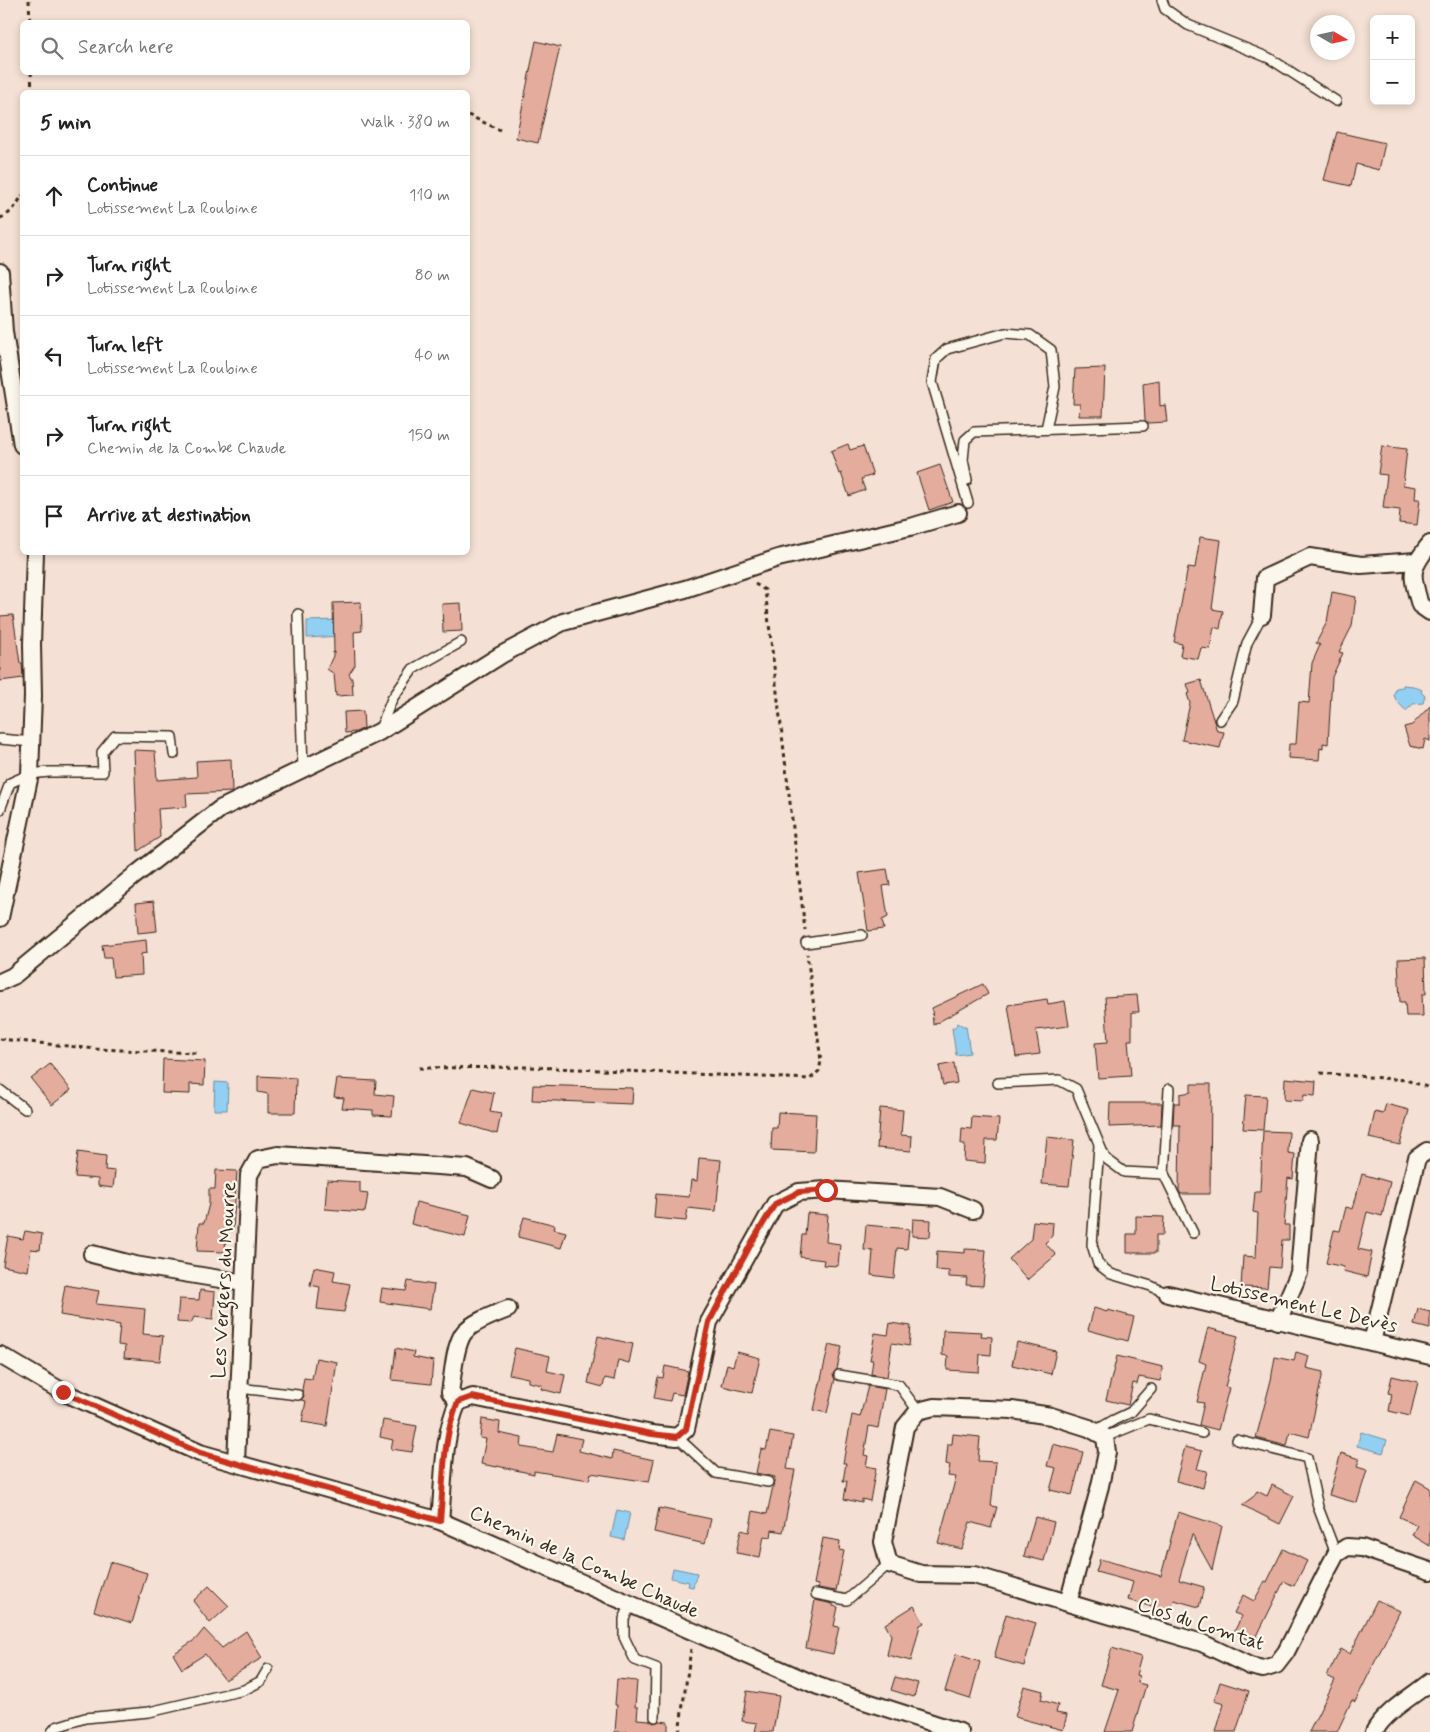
<!DOCTYPE html>
<meta charset="utf-8">
<style>
:root{--surface:#fff;--page:#f6f6f6;--text:#222;--muted:#767676;--line:#e0e0e0}
body{margin:0;font-family:Mynerve,sans-serif;background:var(--page);color:var(--text)}
.controls{position:absolute;right:15px;top:15px;display:grid;overflow:hidden;border-radius:8px;box-shadow:0 2px 8px #0003}
.controls button{width:45px;height:45px;display:grid;place-items:center;padding:0;border:0;border-bottom:1px solid var(--line);background:var(--surface);color:var(--text);font:25px sans-serif}
.compass{position:absolute;left:1310px;top:15px;width:45px;height:45px;border-radius:50%;background:var(--surface);box-shadow:0 2px 8px #0003;rotate:99deg}
.stop{position:absolute;width:15px;height:15px;margin:-11px;border:4px solid #c8321e;border-radius:50%;background:#fff}
.stop.end{background:#c8321e;border-color:#fff;box-shadow:0 1px 5px #0008}
.list{margin:0;padding:0;list-style:none}
h2{display:flex;justify-content:space-between;align-items:center;height:65px;margin:0;padding:0 20px;font-size:21px}
h2 small{font-size:16px;font-weight:400;color:var(--muted)}
.list li{display:grid;grid-template-columns:32px 1fr auto;gap:15px;align-items:center;box-sizing:border-box;height:80px;padding:0 20px;border-top:1px solid var(--line)}
.list b{display:block;font-size:19px;white-space:nowrap}
.list p{margin:0;font-size:16px;white-space:nowrap;color:var(--muted)}
.list em{font-size:16px;font-style:normal;color:var(--muted)}
.icon{flex:none;width:28px;height:28px;fill:none;stroke:currentColor;stroke-width:2;stroke-linecap:round;stroke-linejoin:round}
.map{position:relative;flex:none;width:1430px;height:1732px;overflow:hidden}
.search{position:absolute;background:var(--surface);box-shadow:0 2px 8px #0003;left:20px;top:20px;width:450px;height:55px;display:flex;align-items:center;gap:12px;box-sizing:border-box;padding:0 18px;border-radius:8px;color:var(--muted);font-size:19px}
.panel{position:absolute;background:var(--surface);box-shadow:0 2px 8px #0003;left:20px;top:90px;width:450px;height:465px;border-radius:8px}
.map>svg:first-child{display:block}
.water{fill:#92d0f3;stroke:#6f8e9e}
.building{fill:#e4ac9d;stroke:#3b2a1e}
.lines{fill:none;stroke-linecap:round;stroke-linejoin:round}
.service-casing{stroke:#3b2a1e;stroke-width:12}
.minor-casing{stroke:#3b2a1e;stroke-width:20}
.path{stroke:#3b2a1e;stroke-width:3;stroke-dasharray:4 4;stroke-linecap:butt}
.service{stroke:#fbf7ec;stroke-width:9}
.minor{stroke:#fbf7ec;stroke-width:16}
.route{stroke:#c8321e;stroke-width:6}
.labels{text-anchor:middle;stroke-width:4.5;stroke-linejoin:round;paint-order:stroke}
.street-label{font-size:20px;fill:#3b2a1e;stroke:#fbf7ec}
</style>
<div class="map">
<svg width="1430" height="1732" viewBox="0 0 1430 1732">
<rect width="100%" height="100%" fill="#f4e0d4"/>
<filter id="ink" filterUnits="userSpaceOnUse"><feTurbulence type="fractalNoise" baseFrequency=".02" numOctaves="2"/><feDisplacementMap in="SourceGraphic" scale="10" xChannelSelector="R" yChannelSelector="G"/><feConvolveMatrix kernelMatrix="1 2 1 2 8 2 1 2 1" color-interpolation-filters="sRGB"/></filter>
<g filter="url(#ink)">
<g class="water">
<path d="M339,620l1,16 -33,2v-17z"/>
<path d="M1403,685l10,1 9,4 -1,2 4,4 -2,7 -10,1 -7,7 -10,-11 -2,-5 2,-7 7,-1z"/>
<path d="M958,1023l5,3h3l4,27 -14,2 -4,-27h2z"/>
<path d="M215,1082l13,1 -1,27h-13z"/>
<path d="M1361,1432l26,8 -4,13 -26,-7z"/>
<path d="M617,1510l13,3 -6,27 -13,-3z"/>
<path d="M673,1568l24,5 -4,14 -5,-1 1,-4 -18,-4z"/>
</g>
<g class="building">
<path d="M536,41l24,6 -22,96 -22,-5z"/>
<path d="M1337,132l48,11 -6,27 -23,-6 -5,22 -27,-6z"/>
<path d="M1105,368l-2,48h-24l1,-12h-7l2,-35z"/>
<path d="M1159,380l1,26 5,-1 2,17 -19,1 -3,-3 -2,-37z"/>
<path d="M848,444l2,6 13,-4 10,29 -12,4 4,11 -16,6 -8,-23 -2,1 -8,-23z"/>
<path d="M1382,446l25,3 -4,36 13,2 -1,12h5l-3,26 -18,-2 1,-13 -17,-2 4,-33 -9,-1z"/>
<path d="M940,465l13,37 -24,8 -12,-37z"/>
<path d="M1200,537l21,3 -9,69 11,2 -3,18 -6,-2 -4,22 -9,-1 -3,11 -18,-3 2,-12 -8,-2 14,-75 7,1z"/>
<path d="M1332,592l24,5 -4,29 -13,26 4,1 -11,24 -4,67 -5,-1v6l-3,-1 -1,12 -31,-2 1,-14h7l3,-42 10,1 3,-40 8,-18 -4,-2 11,-21z"/>
<path d="M361,602l1,29 -8,1 1,33 -6,9 3,5 1,16 -17,1 -2,-22 -7,-5 6,-13v-4l1,1v-1l-1,-49z"/>
<path d="M461,603l1,28 -19,1 -1,-28z"/>
<path d="M13,615l7,48h2l1,15 -23,3v-65z"/>
<path d="M1201,680l16,51 7,1 -4,16 -38,-8 8,-37 -3,-9 3,-1 -3,-9z"/>
<path d="M1430,706v35l-5,-2 -2,10 -13,-3 -6,-19 8,-2z"/>
<path d="M363,711l1,17 -8,4 -11,1 -1,-21z"/>
<path d="M134,750l21,1 2,29 40,-3 -1,-16 35,-2 1,33 -46,2 1,13 -29,2 2,28 -22,14z"/>
<path d="M887,869l3,16 -7,1 5,31 -6,3 2,9 -16,2 -9,-58z"/>
<path d="M154,901l3,30 -19,2 -2,-30z"/>
<path d="M146,940l1,13 -6,1 1,21 -29,2 -2,-19h-7l-2,-13z"/>
<path d="M1425,958l1,36h-4l1,22h-17l-1,-14h-5l-2,-43z"/>
<path d="M983,984l5,10 -55,31 -1,-17z"/>
<path d="M1137,995l2,17h-7v28h-4l3,36 -33,2 -3,-35 13,-1 -3,-45z"/>
<path d="M1047,999l1,5 17,-3 4,25 -33,4 4,24 -24,3 -8,-52z"/>
<path d="M163,1059l42,2 -1,24 -14,-1v10l-28,-1z"/>
<path d="M954,1063l3,20 -14,2 -4,-19z"/>
<path d="M50,1064l21,26 -19,15 -21,-26z"/>
<path d="M258,1076l38,2 -1,35h-27v-19l-10,-2z"/>
<path d="M1285,1078l31,3 -1,15 -11,-1 -1,6 -19,-1z"/>
<path d="M337,1079l39,2 -1,13 19,2 -2,20 -19,-1v-5l-31,-2 2,-10 -10,-1z"/>
<path d="M1191,1084h20l-1,110h-29l-2,-3 1,-66h-7l1,-22h6v-9l11,-2z"/>
<path d="M533,1085l100,3 -1,16 -100,-4z"/>
<path d="M473,1088l21,5 -4,19 11,2 -4,20 -36,-11z"/>
<path d="M1246,1095l20,1 -3,34 -20,-1z"/>
<path d="M1110,1103h52l-1,22 -52,2z"/>
<path d="M1386,1104l23,6 -9,35 -31,-7 6,-26 8,2z"/>
<path d="M880,1108l23,2 -2,25 11,1 -1,15 -34,-3z"/>
<path d="M778,1112l38,2 -2,38 -43,-2 1,-22h5z"/>
<path d="M972,1117l27,2 -2,21h-11l-1,23 -21,-2 1,-17h-4l1,-16 9,1z"/>
<path d="M1263,1131l26,1 -1,21 7,1 -2,25 -5,-1 -4,47h5v15h-7l-2,28 -11,-1 -2,21 -26,-1 2,-31 13,1 2,-44 -5,-1 2,-20h5z"/>
<path d="M1047,1137l27,3 -5,46 -27,-2z"/>
<path d="M78,1152l28,4 -1,14 10,1 -2,17 -15,-2v-7l-23,-2z"/>
<path d="M699,1158l22,2 -5,51 -28,-3 -2,13 -32,-3 2,-24 33,3 2,-17 6,1z"/>
<path d="M216,1170l21,1 -4,60h-7l-1,21 -28,-1 2,-28h5l5,-19v-15h6z"/>
<path d="M1362,1174l28,8 -8,34 -15,-4 -9,37 14,3 -5,25 -24,-6 1,-4 -18,-4 8,-33 6,1 6,-24 7,2z"/>
<path d="M327,1180l33,2v11l8,1 -3,18 -40,-3z"/>
<path d="M416,1202l54,13 -5,22 -54,-13z"/>
<path d="M807,1213l21,2 -2,27 14,2 -2,22 -15,-1 1,-5 -24,-3 2,-22h3z"/>
<path d="M1136,1216l28,1 -1,18h-7v18h-29v-19h9z"/>
<path d="M524,1217l31,8 -1,4 12,3 -5,16 -43,-11z"/>
<path d="M913,1219l18,1 -1,17 -18,-1z"/>
<path d="M1033,1221l20,2 -1,13 -7,7 11,12 -29,25 -18,-21 22,-20z"/>
<path d="M866,1225l43,4 -2,20 -10,-1 -3,30 -23,-3 2,-24 -9,-1z"/>
<path d="M25,1231l17,3 -2,16 -9,-1 -3,22 -25,-5 5,-30 15,3z"/>
<path d="M965,1249l21,1 -3,36 -17,-1 1,-7 -18,-1v-6l-13,-1 1,-19 28,2z"/>
<path d="M314,1267l21,4 -2,10 17,3 -6,28 -27,-3 3,-22 -10,-2z"/>
<path d="M408,1281l26,4 -4,24 -50,-7 2,-14 24,3z"/>
<path d="M65,1285l34,6 -3,13 49,5 -2,25 20,2 -3,25 -36,-3 1,-12 -7,-1 2,-20 -60,-10z"/>
<path d="M200,1290l15,2 -2,27 -19,-2 -3,6 -14,-1 2,-23 20,1z"/>
<path d="M1094,1308l13,4 1,-2 26,7 -6,24 -40,-11z"/>
<path d="M1418,1309l12,3v17l-16,-4z"/>
<path d="M890,1323l21,3 -2,20 -17,-3 -5,34 -16,-3 2,-14h-3l5,-27 13,2z"/>
<path d="M1208,1328l30,8 -13,51 4,1 -11,42 -19,-5 5,-22 -7,-1 9,-38 -7,-3z"/>
<path d="M943,1330l39,2 -1,4 11,1 -1,18 -11,-1 -1,18 -32,-2 1,-14 -6,-1z"/>
<path d="M598,1336l35,8 -4,19 -11,-3 -4,20 -9,-2 -2,9 -15,-4z"/>
<path d="M1017,1342l39,9 -5,23 -39,-9z"/>
<path d="M829,1344l13,3 -5,22 -4,5 2,5 -8,34 -13,-3z"/>
<path d="M396,1348l18,4 -1,5 20,4 -2,23 -39,-4z"/>
<path d="M515,1348l35,8 -3,15 18,4 -4,19 -20,-5 1,-4 -14,-3v-4l-19,-4z"/>
<path d="M737,1352l23,6 -8,35 -30,-7 5,-22 6,2z"/>
<path d="M1296,1352l13,4 -3,12 17,4 -14,65 -19,-5 -3,14 -31,-8 15,-58 4,-23 19,4z"/>
<path d="M1117,1356l46,11 -3,14 -21,-4 -2,7 -4,-1 -5,22 -22,-5z"/>
<path d="M316,1358l21,4 -10,64 -25,-4 4,-21 -5,-1 3,-4 -2,-6 2,-12 8,1z"/>
<path d="M665,1366l23,5 -5,24 -11,-2 -2,8 -16,-3 4,-21 5,1z"/>
<path d="M1392,1376l26,6 -8,34 -21,-5 3,-17 -4,-1z"/>
<path d="M868,1386l17,3 -7,39 -9,-2 -5,29 4,1 -2,10 10,2 -6,33 -8,-2v4l-18,-4 3,-18h-4l3,-18h-3l9,-48 8,2z"/>
<path d="M482,1419l18,3 -1,11 23,5 -1,9 32,5 4,-18 25,5 -3,12 33,8 1,-8 41,9 -5,22 -58,-9 -2,7 -55,-9v3l-37,-8v1l-16,-3 5,-25 -6,-1z"/>
<path d="M383,1420l34,6 -5,26 -21,-3 2,-9 -13,-3z"/>
<path d="M770,1432l23,4 -6,33 8,1 -12,62 -11,-2 -1,7 -7,-1 -4,21 -24,-4 5,-23 8,2 4,-21 14,3 8,-37 -19,-4 5,-24 5,1z"/>
<path d="M953,1434l27,3 -2,24 18,1 -5,44 6,1 -6,21 -21,-6 -8,27 -24,-6 18,-66 -8,-1 2,-11 -4,-1 2,-20h4z"/>
<path d="M1053,1444l30,8 -11,43 -22,-5 6,-22 -9,-2z"/>
<path d="M1185,1447l17,4 -5,18 10,2 -4,17 -27,-7z"/>
<path d="M1341,1453l18,6 -2,8 10,3 -10,33 -28,-8z"/>
<path d="M1416,1480l14,8v58l-18,-11 5,-10 -18,-8z"/>
<path d="M1272,1485l22,11 -14,28 -38,-19 11,-8 4,-6 10,5z"/>
<path d="M659,1508l52,11 -6,25 -51,-12z"/>
<path d="M1178,1512l44,14 -10,44 -20,-36 -13,46 25,7 -5,20 -25,-7 -4,12 -42,-12 5,-18 -37,-10 4,-13 61,17z"/>
<path d="M1035,1517l19,5 -10,39 -20,-5z"/>
<path d="M823,1538l17,3 -1,9 5,1 -8,40 -18,-3v-3l-4,-1z"/>
<path d="M1283,1549l24,12 -13,25 -10,-5 -30,61 -20,-10 8,-16 -8,-3 9,-18 11,6 11,-20 2,1z"/>
<path d="M110,1562l37,11 -15,50 -38,-12z"/>
<path d="M209,1586l20,20 -19,17 -17,-22z"/>
<path d="M815,1600l18,4v2l5,1 -4,19 5,1 -6,27 -27,-6z"/>
<path d="M1377,1600l23,11 -45,91 -3,-2 -15,32h-28l26,-52 -8,-4 14,-27 9,5z"/>
<path d="M914,1606l10,17 -4,2 -9,36 -24,-6 4,-20 -6,-11z"/>
<path d="M1006,1614l30,9 -12,43 -30,-8z"/>
<path d="M204,1629l18,19 24,-17 16,27 -37,22 -20,-26 -23,15 -9,-15 23,-15z"/>
<path d="M1112,1648l29,9 -5,18 3,1 -1,7 8,2 -14,47h-27l14,-42 -18,-5z"/>
<path d="M956,1654l24,8 -10,37 -25,-8z"/>
<path d="M895,1677l23,6 -4,14 -23,-7z"/>
<path d="M617,1679l20,2 -2,26h3l-1,12 12,1 5,3 6,-2 8,1v10h-53l2,-27h-2z"/>
<path d="M1220,1682l29,9 -13,41h-20l8,-28 -10,-3z"/>
<path d="M1024,1686l19,5 -2,9 17,5 -2,8 11,2 -4,15 -48,-13z"/>
<path d="M747,1691l32,5 -6,36h-18l2,-9 -15,-2z"/>
</g>
<g class="lines">
<g class="service-casing">
<g id="service">
<path d="M1162,0l3,9 23,16 81,33 67,43"/>
<path d="M967,480l-4,-20 2,-20 9,-8 169,-6"/>
<path d="M968,503l-36,-121 4,-23 11,-10 58,-16 25,2 21,15 4,37 -9,42"/>
<path d="M298,614l5,156"/>
<path d="M1220,720l13,-19 14,-58 15,-28"/>
<path d="M380,729l12,-30 21,-30 48,-27"/>
<path d="M0,739l32,3"/>
<path d="M0,810l10,-27 20,-9 19,-2h54l-1,-20 13,-16 57,1 2,17"/>
<path d="M806,943l56,-8"/>
<path d="M998,1083l61,-3 17,9 29,69 19,14 40,2 29,59"/>
<path d="M0,1090l25,19"/>
<path d="M1099,1145l-7,100 6,19 13,10 40,12 17,8"/>
<path d="M1164,1174l5,-85"/>
<path d="M839,1375l60,10 19,26"/>
<path d="M239,1388l59,7"/>
<path d="M1095,1431l19,-11 17,-8 20,-23"/>
<path d="M677,1437l39,36 52,9"/>
<path d="M1105,1437l44,-18 53,14"/>
<path d="M1237,1440l70,18 11,49 18,47"/>
<path d="M816,1594l31,6 42,-36"/>
<path d="M631,1604l-7,15v18l11,23 21,8 -1,49"/>
<path d="M52,1732l4,-5 29,-9 64,-6 95,-22 17,-9 7,-12"/>
</g>
</g>
<g class="minor-casing">
<g id="minor">
<path d="M0,272l4,60 18,113"/>
<path d="M1430,544c-21,27 -19,29 -10,61l10,7"/>
<path d="M1262,615l3,-37 45,-21 51,8 55,-4"/>
<path d="M0,918l30,-144 3,-78 -1,-52 3,-92"/>
<path d="M0,982l13,-6 121,-100 86,-67 159,-77 122,-77 62,-33 122,-33 93,-31 136,-32 44,-13"/>
<path d="M92,1254l43,11 109,18"/>
<path d="M1168,1294l262,62"/>
<path d="M1278,1321l21,-48 11,-133"/>
<path d="M1372,1342l45,-184 10,-7"/>
<path d="M0,1355l63,37 137,61 240,68 378,165 142,46"/>
<path d="M458,1402l-8,-10c3,-16 4,-44 13,-58 7,-11 32,-20 45,-25"/>
<path d="M236,1462l13,-287 9,-16 20,-4 189,13 25,11"/>
<path d="M440,1521c4,-40 2,-83 18,-119l15,-5 179,37 25,3 9,-8 23,-107 66,-118 24,-12 27,-2 114,7 33,13"/>
<path d="M1068,1603l32,-117 7,-34 -2,-15 -16,-9 -38,-12 -39,-6 -78,-3 -16,4 -13,16 -22,115 6,22 32,10 53,1 228,68 48,23 13,3 13,-4 10,-13 41,-81 9,-17 11,-7 15,1 68,23"/>
<path d="M1374,1732c10,-20 39,-36 56,-50"/>
</g>
</g>
<g class="path">
<path d="M29,0l1,22"/>
<path d="M31,72l1,20"/>
<path d="M468,115l32,15"/>
<path d="M0,218c10,-3 18,-14 22,-23"/>
<path d="M755,584l10,6 40,340"/>
<path d="M0,1039l96,10 101,4"/>
<path d="M419,1068l112,-1 279,12 9,-8 2,-10 -14,-107"/>
<path d="M1320,1073l86,7 24,8"/>
<path d="M679,1732l12,-83"/>
</g>
<use href="#service" class="service"/>
<use href="#minor" class="minor"/>
</g>
</g>
<g class="lines" filter="url(#ink)">
<path class="route" d="M63,1392l137,61 240,68c4,-40 2,-83 18,-119l14,-5 180,37 25,3 9,-8 23,-107 43,-80 23,-38 24,-12 27,-2"/>
</g>
<g class="labels">
<g class="street-label">
<text transform="translate(223 1280) rotate(-87)" y="7">Les Vergers du Mourre</text>
<text transform="translate(1304 1304) rotate(13)" y="7">Lotissement Le Devès</text>
<text transform="translate(585 1561) rotate(24)" y="7">Chemin de la Combe Chaude</text>
<text transform="translate(1201 1623) rotate(18)" y="7">Clos du Comtat</text>
</g>
</g>
</svg>
<div class="controls">
<button>+</button>
<button>−</button>
</div>
<svg class="compass" viewBox="-18 -18 36 36"><path d="M0-13l5 13h-10z" fill="#e53935"/><path d="M0 13l5-13h-10z" fill="#767676"/></svg>
<div class="stop" style="left:826px;top:1190px"></div>
<div class="stop end" style="left:63px;top:1392px"></div>
<div class="search"><svg class="icon" aria-label="search" viewBox="0 0 24 24"><circle cx="10" cy="10" r="6"/><path d="M15 15l6 6"/></svg>Search here</div>
<section class="panel">
<h2>5 min<small>Walk · 380 m</small></h2>
<ul class="list">
<li><svg class="icon" aria-label="ahead" viewBox="0 0 24 24"><path d="M12 20V5M6 11l6-6 6 6"/></svg><div><b>Continue</b><p>Lotissement La Roubine</p></div><em>110 m</em></li>
<li><svg class="icon" aria-label="right" viewBox="0 0 24 24"><path d="M7 20v-9h11M14 6l5 5-5 5"/></svg><div><b>Turn right</b><p>Lotissement La Roubine</p></div><em>80 m</em></li>
<li><svg class="icon" aria-label="left" viewBox="0 0 24 24"><path d="M17 20v-9H6M10 6l-5 5 5 5"/></svg><div><b>Turn left</b><p>Lotissement La Roubine</p></div><em>40 m</em></li>
<li><svg class="icon" aria-label="right" viewBox="0 0 24 24"><path d="M7 20v-9h11M14 6l5 5-5 5"/></svg><div><b>Turn right</b><p>Chemin de la Combe Chaude</p></div><em>150 m</em></li>
<li><svg class="icon" aria-label="arrive" viewBox="0 0 24 24"><path d="M6 21V4h12l-3 4 3 4H6"/></svg><div><b>Arrive at destination</b></div></li>
</ul>
</section>
</div>
